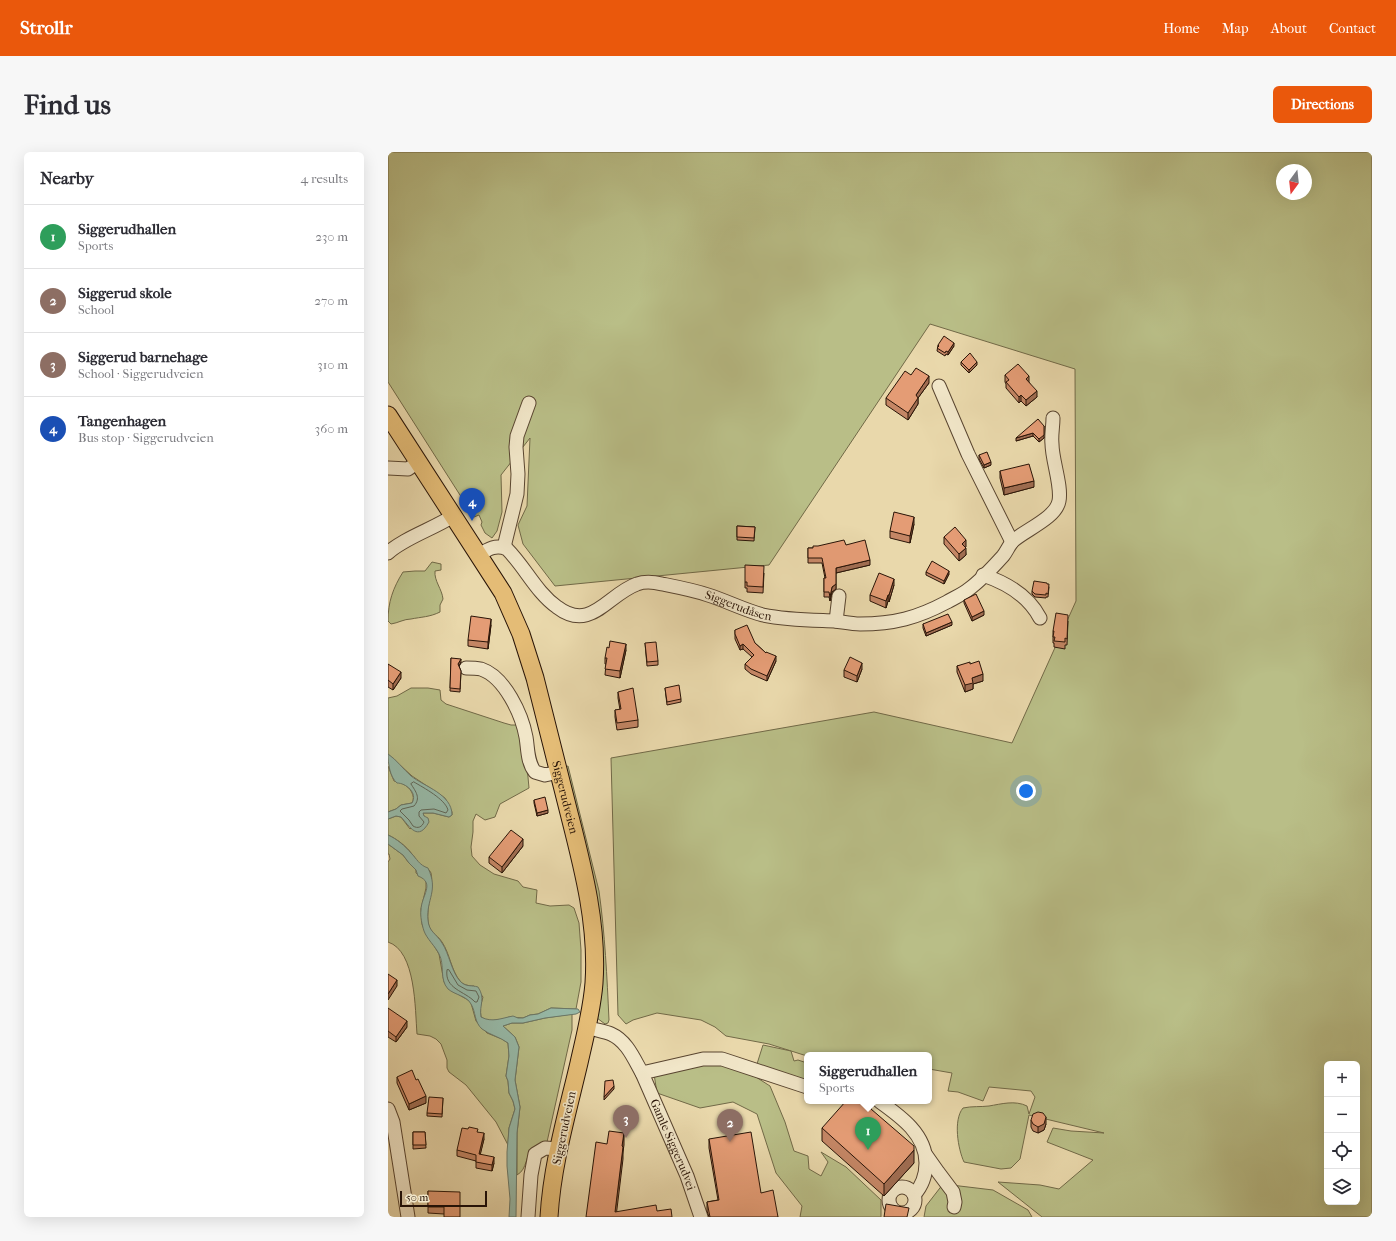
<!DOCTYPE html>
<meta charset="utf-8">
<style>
:root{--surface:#fff;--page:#f7f7f7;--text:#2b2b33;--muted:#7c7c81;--line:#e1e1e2;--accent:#ea580c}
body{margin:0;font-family:"IM FELL French Canon",serif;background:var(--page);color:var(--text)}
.controls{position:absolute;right:12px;bottom:12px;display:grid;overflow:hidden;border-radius:6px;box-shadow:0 4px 16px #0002}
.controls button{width:36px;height:36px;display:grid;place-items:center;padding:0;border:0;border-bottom:1px solid var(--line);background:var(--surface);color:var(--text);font:20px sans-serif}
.compass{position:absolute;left:888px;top:12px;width:36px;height:36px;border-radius:50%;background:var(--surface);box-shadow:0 4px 16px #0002;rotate:195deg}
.scale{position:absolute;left:12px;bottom:10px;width:87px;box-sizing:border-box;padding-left:4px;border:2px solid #291407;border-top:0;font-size:11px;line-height:14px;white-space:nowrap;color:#291407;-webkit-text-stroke:3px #f1e6c8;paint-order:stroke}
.you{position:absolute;left:638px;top:639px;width:14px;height:14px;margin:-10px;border:3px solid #fff;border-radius:50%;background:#1a73e8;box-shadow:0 0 0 6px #1a73e833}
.badge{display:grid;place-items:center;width:26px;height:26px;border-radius:50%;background:var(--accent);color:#fff;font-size:13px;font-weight:700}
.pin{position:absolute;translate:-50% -33px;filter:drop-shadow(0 1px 2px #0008)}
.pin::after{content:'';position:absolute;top:21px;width:14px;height:12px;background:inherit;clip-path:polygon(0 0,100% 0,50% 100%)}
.popup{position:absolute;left:416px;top:900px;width:128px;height:52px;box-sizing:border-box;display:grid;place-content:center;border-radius:6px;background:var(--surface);filter:drop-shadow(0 1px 3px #0005);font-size:13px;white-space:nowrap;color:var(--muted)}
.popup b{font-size:15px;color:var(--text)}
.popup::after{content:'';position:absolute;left:50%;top:100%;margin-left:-8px;border:8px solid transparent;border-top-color:var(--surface)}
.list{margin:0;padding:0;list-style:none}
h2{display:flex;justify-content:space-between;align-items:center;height:52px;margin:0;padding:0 16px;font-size:17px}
h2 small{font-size:13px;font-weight:400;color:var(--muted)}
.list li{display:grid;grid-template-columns:26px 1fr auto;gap:12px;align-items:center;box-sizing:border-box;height:64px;padding:0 16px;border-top:1px solid var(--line)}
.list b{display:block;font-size:15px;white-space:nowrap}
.list p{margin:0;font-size:13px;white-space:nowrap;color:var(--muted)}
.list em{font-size:13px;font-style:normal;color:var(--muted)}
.icon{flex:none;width:22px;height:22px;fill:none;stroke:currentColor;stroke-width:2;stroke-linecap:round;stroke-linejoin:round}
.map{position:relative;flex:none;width:984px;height:1065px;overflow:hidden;border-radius:6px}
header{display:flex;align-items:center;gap:24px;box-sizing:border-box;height:56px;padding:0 20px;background:var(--accent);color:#fff}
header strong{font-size:19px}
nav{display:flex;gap:22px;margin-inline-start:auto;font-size:14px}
.intro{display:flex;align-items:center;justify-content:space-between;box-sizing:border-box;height:96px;padding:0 24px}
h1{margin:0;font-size:28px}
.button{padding:10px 18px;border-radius:6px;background:var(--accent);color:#fff;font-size:14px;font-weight:700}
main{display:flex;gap:24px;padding:0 24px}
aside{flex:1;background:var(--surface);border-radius:6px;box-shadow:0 4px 16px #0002}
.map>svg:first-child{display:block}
.green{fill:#b9be87;stroke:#716947;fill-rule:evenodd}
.water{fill:#97baa9;stroke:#6b7868}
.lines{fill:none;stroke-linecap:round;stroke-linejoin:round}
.shore{stroke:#606758;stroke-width:1}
.minor-casing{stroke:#594530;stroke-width:15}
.major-casing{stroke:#291407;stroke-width:19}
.minor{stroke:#f1e6c8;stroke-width:13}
.major{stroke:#e4bc76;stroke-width:17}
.wall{fill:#c48665;stroke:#291407}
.shaded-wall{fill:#a06d52;stroke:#291407}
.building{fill:#e49c75;stroke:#291407}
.labels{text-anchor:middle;stroke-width:3.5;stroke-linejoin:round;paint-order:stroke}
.street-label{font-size:12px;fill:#291407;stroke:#f1e6c8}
</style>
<header>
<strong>Strollr</strong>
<nav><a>Home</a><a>Map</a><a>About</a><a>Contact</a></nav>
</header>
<div class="intro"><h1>Find us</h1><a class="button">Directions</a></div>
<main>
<aside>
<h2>Nearby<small>4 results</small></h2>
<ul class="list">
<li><span class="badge" style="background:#2e9e5b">1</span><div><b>Siggerudhallen</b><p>Sports</p></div><em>230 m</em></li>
<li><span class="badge" style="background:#8d6e63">2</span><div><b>Siggerud skole</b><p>School</p></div><em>270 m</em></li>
<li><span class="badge" style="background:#8d6e63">3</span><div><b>Siggerud barnehage</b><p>School · Siggerudveien</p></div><em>310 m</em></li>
<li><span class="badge" style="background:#1a4fb4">4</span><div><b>Tangenhagen</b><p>Bus stop · Siggerudveien</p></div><em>360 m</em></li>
</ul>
</aside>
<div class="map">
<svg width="984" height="1065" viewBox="0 0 984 1065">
<rect width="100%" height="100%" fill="#e9d8ab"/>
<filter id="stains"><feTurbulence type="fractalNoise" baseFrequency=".005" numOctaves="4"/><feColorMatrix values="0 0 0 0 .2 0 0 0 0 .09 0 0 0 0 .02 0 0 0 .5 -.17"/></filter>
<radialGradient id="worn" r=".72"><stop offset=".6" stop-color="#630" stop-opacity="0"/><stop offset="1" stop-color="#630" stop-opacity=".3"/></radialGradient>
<g class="green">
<path d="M0,0h984v1065h-330l-44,-35 42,3 19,4 34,-29 -46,-18 6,-14 18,3 33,2 -75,-18 -9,44 -9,9 -10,1 -37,-7c-6,-13 -11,-42 -1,-54 9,-2 18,-1 26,-2 12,-2 26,-6 38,0l2,8 6,-17 -4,-6 -42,-4 -6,14 -25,-9 -10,-1 4,-18 -23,-4v-14l-122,1 -38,-12 -43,-8 -11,-9 -14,-7 -44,-7 -24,7 -7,4 -8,-9 -7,-257 263,-46 138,31 64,-142 -1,-232 -145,-45 -161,241 -214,21 -32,-42 -5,-19 9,-19 3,-68 -29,37 1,37 -5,19 -5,7 -7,-5 -4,-8 1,-3 -3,-7 -5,2 -86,-135zM894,18h24v24h-24zM939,912h30v138h-30z"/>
<path d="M44,410l9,2v6l-6,1c-1,10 7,18 8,28l-3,6v7c-10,5 -19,5 -29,7 -7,0 -13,4 -20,5l-3,-3c0,-19 5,-33 15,-49l12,-1h10z"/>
<path d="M23,536h17l12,2 1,10 5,4 58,19 7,2h8l7,30 3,33 -29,16 -5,13 -10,3 -9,-6 -3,7v11l-2,15 1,9 8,9 14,9 24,7 5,6 14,3 -1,13 14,3 19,-1 5,3 5,15 2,27v32l-5,27 -25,-1 -13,6 -8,1 -7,3 -14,-1 -5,2 -16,2 -7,-4 -1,-9 3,-11 -9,-11c-5,0 -11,-1 -14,-5 -9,-11 -10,-27 -18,-39 -6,-9 -12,-8 -14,-20 -2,-13 6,-39 3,-49 -3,-6 -7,-5 -12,-9 -3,-3 -4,-7 -7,-10 -6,-8 -15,-15 -24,-19v-16l8,-3 5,1 9,12 14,-13 -1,-3h10l16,4 3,-2v-3l-7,-14 -33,-22 -24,-22v-56l9,-2z"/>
<path d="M0,614l6,15c3,1 6,1 9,3 7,3 13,12 9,19l-11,2 -5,4 -8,3z"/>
<path d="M180,614l31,125c6,43 8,86 10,129l-1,3 -3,1 -8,-6 -33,-251z"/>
<path d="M0,692l15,11 6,8 7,7v3l8,5 2,3v7l-5,21 1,15 2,5 15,25 5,28 5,7 19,11 3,3 5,18 11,12 15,6 6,4 1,13 -3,20 2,5 1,12 4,8 2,8 -6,19 -1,17 -12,-23 -30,-37 -17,-13 -2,-4v-8l-6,-16 -5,-5 -6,-3 -13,-2c-2,-25 -1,-83 -29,-92v-80l2,-3 -1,-5h-1z"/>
<path d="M184,862v16l-25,112c-4,2 -10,2 -13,5 -9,7 -6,22 -17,28v-42l3,-26 -5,-27 4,-33 -4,-10 -12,-11 9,-3h11l22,-5z"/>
<path d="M375,893l28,6 3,10 4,-1 9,3v17l-51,-13z"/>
<path d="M318,911l26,2 16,7 22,14 15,36 9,29 14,5 1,13 12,7 7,-14 -7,-10 25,15 35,33v17h-81l2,-11 -26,-33 -19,-59 -24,-12 -33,6 -43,-15 -3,-19z"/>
<path d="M555,1032l50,6 35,20 4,7h-108l2,-11z"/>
</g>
<g class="water">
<path d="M0,602c9,6 15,15 23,22 14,11 41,18 41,39l-3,2 -16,-4h-10l1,3 4,2 1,4c-11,20 -19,5 -28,-5l-5,-1 -8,3v-7l8,-3 5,-4 11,-2c6,-10 -6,-20 -15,-20 -7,-6 -9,-19 -9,-29z"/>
<path d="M0,683c9,4 17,11 23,18 6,6 8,12 17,15 11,23 -2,31 0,52 1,12 8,13 14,23 7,10 10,31 19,39 5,5 11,3 17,5 8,12 1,17 3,30 11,6 21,1 32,-1l5,2h5l7,-3 8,-1 13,-6 27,1 2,3 -4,2 -31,4 -22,5h-11l-9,3 12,11 4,10 -4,33 5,27 -3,26 -1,84h-7l1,-18 -3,-33v-14l2,-24 6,-19 -2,-8 -4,-8 -1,-12 -2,-5 3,-20 -1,-13c-8,-6 -18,-8 -26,-14 -8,-7 -6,-17 -11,-25 -4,-8 -16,-9 -23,-15 -9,-10 -3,-24 -9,-35 -4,-8 -12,-15 -15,-23 -2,-6 -4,-15 -3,-21 0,-14 15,-27 -3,-34l-2,-6 -7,-7 -6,-8 -15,-11z"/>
</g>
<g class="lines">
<g class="shore">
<path d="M26,630c10,6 31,17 34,28l-2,3 -12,-4 -13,1 -2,2v4l5,6c-2,5 -6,7 -11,4l-4,-6 -9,-9 2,-2 12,-3c7,-8 2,-14 -3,-22z"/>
<path d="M61,818l9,15 9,5 9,1 3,6 -2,5h-2c-10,-11 -31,-13 -28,-32z"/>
</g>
<g class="minor-casing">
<g id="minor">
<path d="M551,234l29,68 44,88"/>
<path d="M0,316l20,1 10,-7"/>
<path d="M116,395l13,-53 1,-20 -2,-27 1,-11 12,-33"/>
<path d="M0,401c14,-14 47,-25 65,-37"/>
<path id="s1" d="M91,403c9,-6 17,-11 28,-6 18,18 29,43 50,58 34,26 51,-13 80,-23 8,-3 17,-2 25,0 15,3 31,6 46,11 19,6 36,15 55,20 24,5 48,5 72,6 8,1 17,3 25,3 34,0 57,-6 87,-22 7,-4 16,-8 22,-13 11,-8 25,-23 34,-33 4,-5 6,-11 10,-15 12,-11 43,-23 46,-40 3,-15 -7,-41 -7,-57 -1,-9 1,-17 1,-26"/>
<path d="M595,423c24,8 45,20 57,43"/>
<path d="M448,469l3,-25"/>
<path d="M78,516c5,0 10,0 15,1 24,8 41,46 45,68 2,11 1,25 9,35l10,3 14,-3"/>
<path d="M199,875c8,3 17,4 24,7 16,7 23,25 31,39l61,-14h19l85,28"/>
<path id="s2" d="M254,921l45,103 14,41"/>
<path d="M491,949c21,15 47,33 47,62 0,13 -4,23 -12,32"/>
<path d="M0,957l5,13 15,95"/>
<path d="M538,1003l12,17 15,20 2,10 -1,5"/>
<circle cx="514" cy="1048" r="13"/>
<path d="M140,1065l3,-42 4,-21 10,-6 14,1"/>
</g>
</g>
<g class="major-casing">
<g id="major">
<path id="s3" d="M0,263l115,178 18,41 14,44c11,45 23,90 34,135 14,55 29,112 25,170 -2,27 -9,53 -15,80 -12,51 -27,102 -30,154"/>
</g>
</g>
<use href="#minor" class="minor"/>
<use href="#major" class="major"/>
</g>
<g class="wall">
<path d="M550,193l16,1 -6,9 -2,-1 -1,2 -8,-5z"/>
<path d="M573,210l16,3 -8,8 -8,-8z"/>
<path d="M523,223l18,8 -11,15v6l-10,16 -22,-15v-7z"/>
<path d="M617,223l24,7 8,15 -11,9 -5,-5 -2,2 -13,-15v-4l-1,-2z"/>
<path d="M650,267l6,19 -5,4 -6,-6 -17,5z"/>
<path d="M591,303l12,10 -7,3 -5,-9z"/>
<path d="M612,319l34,16 -30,8 -4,-17z"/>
<path d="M526,372l-4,19 -20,-5v-7z"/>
<path d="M349,374l18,1 -1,14 -17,-1z"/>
<path d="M556,385l22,10h-1l1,8 -7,6 -15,-17z"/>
<path d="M458,393l24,20 -34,8v16l-4,3 -2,9 -1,-4h-5v-19h1l-3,-15h-14v-15h5z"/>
<path d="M538,420l23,2 -5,10 -18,-9z"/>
<path d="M376,421l-1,20 -16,-1v-4h-2v-6z"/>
<path d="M659,432l2,3 -1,10h-2v1l-11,-1 -3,-3v-3z"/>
<path d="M506,433l-5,17 -1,-1 -2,7 -16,-7v-6z"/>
<path d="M576,448l20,15 -12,6 -8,-18z"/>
<path d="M680,469l-1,24h-2v4l-11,-2v-4h-1v-12z"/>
<path d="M535,472l29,1 -26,11 -3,-8z"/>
<path d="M103,473l-3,24 -20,-3v-6z"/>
<path d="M347,478l20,13 11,10 10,8 -9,20 -16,-7 -6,-5v-5l7,-7 -9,-8 -3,1 -5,-11z"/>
<path d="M257,491l13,18v4l-11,1z"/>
<path d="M238,498l-6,28 -15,-3 1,-11h-1v-6z"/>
<path d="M63,506l10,4 -2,4 2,5 -1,21 -10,-1z"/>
<path d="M0,512l13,14 -8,12 -5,-3z"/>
<path d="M582,512l13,17 -10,3v5l-8,3 -8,-20v-6z"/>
<path d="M474,517l-5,13 -13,-5v-7z"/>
<path d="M277,536l16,11v3l-14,3z"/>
<path d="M230,540l20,28v7l-21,3 -2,-13v-7h5l-2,-12z"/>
<path d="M146,648l14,13 -11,3 -3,-13z"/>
<path d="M135,694l-21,27 -13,-10v-6z"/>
<path d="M0,856l19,19 -11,15 -8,-5z"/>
<path d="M9,925l29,26 -17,7 -12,-27z"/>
<path d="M55,946l-1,19 -15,-1v-3z"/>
<path d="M483,957l43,54 -30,33 -62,-55v-13z"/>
<path d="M643,968l15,4 -2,6 -6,3 -5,-2 -2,-4z"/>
<path d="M25,980h12l1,16 -13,1z"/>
<path d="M90,980l6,7 -4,15 14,9 -2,8 -16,-3v-7l-19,-5v-6z"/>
<path d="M321,987l52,54 17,24h-69l-2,-6v-9l11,-2 -9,-52z"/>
<path d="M40,1039l32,26 -16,-3 -16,-1z"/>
</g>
<g class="shaded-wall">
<path d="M566,191v3l-6,9v-3z"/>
<path d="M589,210v3l-8,8v-3z"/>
<path d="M541,224v7l-11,15v6l-10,16v-7l8,-18z"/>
<path d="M641,224v7l-3,-4z"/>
<path d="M649,239v6l-11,9v-6z"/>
<path d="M633,243v6l-2,2v-6z"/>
<path d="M656,274v12l-5,4v-3z"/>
<path d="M645,281v3l-17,5v-3z"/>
<path d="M603,310v3l-7,3v-3z"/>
<path d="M646,329v6l-30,8v-7z"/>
<path d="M526,365v7l-4,19v-7z"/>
<path d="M578,388v7l-4,3v-6z"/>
<path d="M578,396v7l-7,6v-7z"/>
<path d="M482,408v5l-34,8v-5z"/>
<path d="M561,419v3l-5,10v-3z"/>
<path d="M506,427v6l-5,17v-7z"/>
<path d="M448,432v5l-4,3 -2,9v-4l2,-10z"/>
<path d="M500,443v6l-2,7v-7z"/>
<path d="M596,459v4l-12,6v-4z"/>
<path d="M103,467v6l-3,24v-7z"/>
<path d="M564,470v3l-26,11v-3z"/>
<path d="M238,492v6l-6,28v-7z"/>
<path d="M355,492v5l-3,1v-4z"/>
<path d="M388,504v5l-9,20v-5z"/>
<path d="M73,507v3l-3,6v-4z"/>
<path d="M474,511v6l-5,13v-6z"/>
<path d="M13,520v6l-8,12v-6z"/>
<path d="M595,522v7l-10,3v5l-8,3v-7l7,-7z"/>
<path d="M160,658v3l-11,3v-3z"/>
<path d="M135,687v7l-21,27v-6z"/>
<path d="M9,828v6l-9,14v-6z"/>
<path d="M19,869v6l-11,15v-5z"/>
<path d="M226,934v3l-10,11v-3z"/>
<path d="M38,944v7l-17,7v-6z"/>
<path d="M658,965v7l-2,6 -6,3v-6z"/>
<path d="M96,981v6l-5,21v-6z"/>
<path d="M236,981v12l-2,13v-12z"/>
<path d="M235,995v12l-7,58 -1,-5z"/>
<path d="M526,998v13l-30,33v-12z"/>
<path d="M106,1005v6l-2,8v-6z"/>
</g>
<g class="building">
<path d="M556,184l10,7 -6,9 -2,-1 -1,2 -8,-5 2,-2 -1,-1z"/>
<path d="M582,201l7,9 -8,8 -8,-8z"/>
<path d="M630,212l11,12 -3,3 11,12 -11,9 -5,-5 -2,2 -13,-15 3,-2 -4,-5z"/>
<path d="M528,216l13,8 -13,19 2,3 -10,15 -22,-15 19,-27 6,4z"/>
<path d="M650,267l6,7v9l-5,4 -6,-6 -17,5z"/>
<path d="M599,300l4,10 -7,3 -5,-10z"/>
<path d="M641,312l5,17 -30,7 -4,-17z"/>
<path d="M506,360l20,5 -4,19 -20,-5z"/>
<path d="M349,374l18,1 -1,11 -17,-1z"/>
<path d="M567,375l11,13 -4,4 4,4 -7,6 -15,-17z"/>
<path d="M456,388l2,5 19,-5 5,20 -34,8v16l-4,3 -2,10 -1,-5h-5v-14h2l-4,-20h-14v-10h5v-2h5z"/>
<path d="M544,409l17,10 -5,10 -18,-9z"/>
<path d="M357,413l19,1 -1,21 -16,-1v-4h-2z"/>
<path d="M491,421l15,6 -5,16h-1l-2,6 -16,-6z"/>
<path d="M646,429l13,2v1h2l-1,10 -2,-1v2l-11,-1 -3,-3z"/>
<path d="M588,442l8,17 -12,6 -8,-17z"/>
<path d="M668,461l12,2 -1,24 -2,-1v4l-11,-1 1,-4h-2l1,-6h-1z"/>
<path d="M560,462l4,8 -26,11 -3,-9z"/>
<path d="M83,464l20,3 -3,23 -20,-2z"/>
<path d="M359,473l8,18 11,10v-1l10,4 -9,20 -16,-7 -6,-5 9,-9 -11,-11 -3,2 -5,-12v-4z"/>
<path d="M222,489l16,3 -6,27 -15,-2 2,-11h-2l2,-11 2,1z"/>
<path d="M268,490l2,19 -11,1 -2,-19z"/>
<path d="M462,505l12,6 -5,13 -13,-6z"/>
<path d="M63,506l10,1 -3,5 3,7 -1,18 -10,-1z"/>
<path d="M591,509l4,13 -11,4 1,5 -8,2 -8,-19 13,-4v2z"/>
<path d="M0,512l13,8 -8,12 -5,-4z"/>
<path d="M291,533l2,14 -14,3 -2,-14z"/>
<path d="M245,536l5,32 -21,3 -2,-13 6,-1 -3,-17z"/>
<path d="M157,645l3,13 -11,3 -3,-13z"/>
<path d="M123,678l12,9 -21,28 -13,-10z"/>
<path d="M0,822l9,6 -9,14z"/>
<path d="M0,856l19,13 -11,16 -8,-6z"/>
<path d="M24,918l4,10 2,-1 8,17 -17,8 -12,-27z"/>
<path d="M225,928l1,6 -10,11 1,-16z"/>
<path d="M41,945l14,1 -1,16 -15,-1z"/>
<path d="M458,949h21l4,3v5l43,37v4l-30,34 -62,-56z"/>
<path d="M650,960l5,1 3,4 -2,7 -6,3 -5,-3 -2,-4 2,-6z"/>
<path d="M81,975l9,2 -1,3 7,1 -5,21 15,3 -2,8 -16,-3v-7l-19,-5 5,-22 6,1z"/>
<path d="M221,979l15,2 -2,13 1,1 -8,65 41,-7 1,6 14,-2 1,8h-86l10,-75 11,2z"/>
<path d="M25,980h12l1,13h-13z"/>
<path d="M363,980l10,61 12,-3 5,27h-68l-3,-15 12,-2 -10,-61z"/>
<path d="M40,1039l32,1v25h-16v-10h-16z"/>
<path d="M498,1052l23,4 -2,9h-23z"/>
</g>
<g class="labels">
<g class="street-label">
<text dy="4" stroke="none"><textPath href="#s1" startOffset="303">Siggerudåsen</textPath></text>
<text dy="4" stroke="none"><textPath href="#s3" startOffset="426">Siggerudveien</textPath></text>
<text transform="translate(176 976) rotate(-78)" y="4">Siggerudveien</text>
<text dy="4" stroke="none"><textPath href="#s2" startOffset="78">Gamle Siggerudvei</textPath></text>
</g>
</g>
<rect width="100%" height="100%" filter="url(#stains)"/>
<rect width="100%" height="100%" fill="url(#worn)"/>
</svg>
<div class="controls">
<button>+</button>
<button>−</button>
<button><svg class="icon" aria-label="locate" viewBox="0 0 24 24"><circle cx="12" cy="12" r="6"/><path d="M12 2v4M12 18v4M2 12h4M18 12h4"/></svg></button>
<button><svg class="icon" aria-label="layers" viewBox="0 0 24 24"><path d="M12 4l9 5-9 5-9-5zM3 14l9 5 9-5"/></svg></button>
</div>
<svg class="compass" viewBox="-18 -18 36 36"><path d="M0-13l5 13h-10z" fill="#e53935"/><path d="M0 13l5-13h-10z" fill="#7c7c81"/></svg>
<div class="scale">50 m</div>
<div class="you"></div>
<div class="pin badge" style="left:480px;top:998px;background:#2e9e5b">1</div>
<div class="popup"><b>Siggerudhallen</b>Sports</div>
<div class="pin badge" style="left:342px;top:990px;background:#8d6e63">2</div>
<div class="pin badge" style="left:238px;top:986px;background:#8d6e63">3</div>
<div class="pin badge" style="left:84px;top:369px;background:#1a4fb4">4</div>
</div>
</main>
